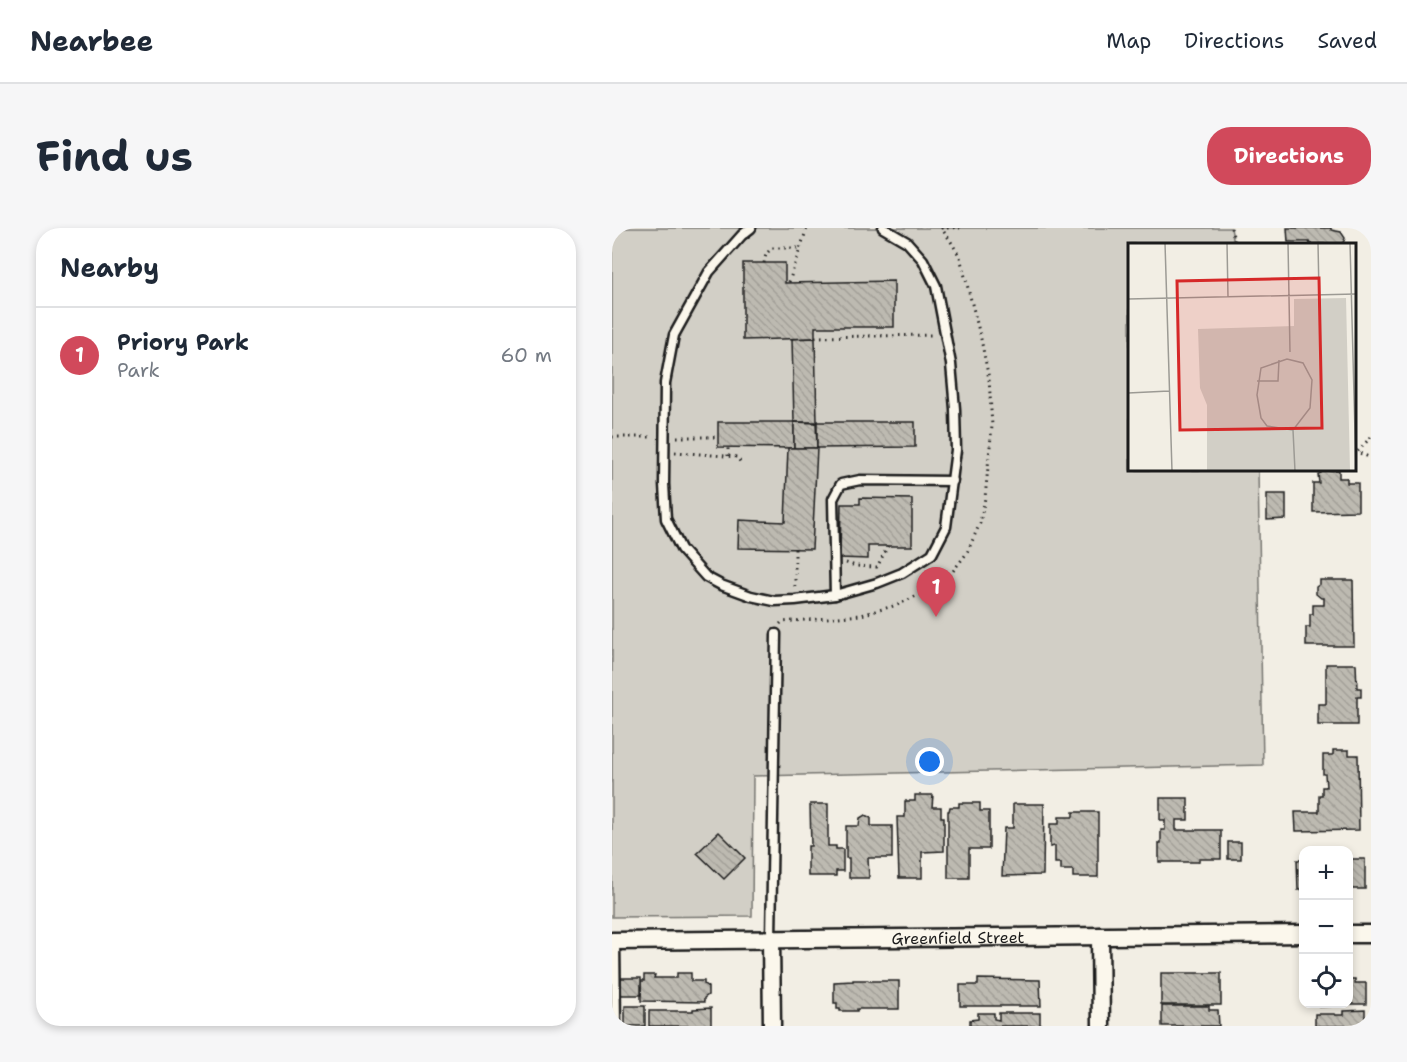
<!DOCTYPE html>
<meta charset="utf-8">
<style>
:root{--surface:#fff;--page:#f6f6f7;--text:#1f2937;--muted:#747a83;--line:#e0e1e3;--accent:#d1495b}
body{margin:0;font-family:"Shantell Sans",sans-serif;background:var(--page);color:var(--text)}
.controls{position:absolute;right:18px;bottom:18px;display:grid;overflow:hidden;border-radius:12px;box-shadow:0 3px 9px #0003}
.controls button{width:54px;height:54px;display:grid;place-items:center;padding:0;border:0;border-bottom:2px solid var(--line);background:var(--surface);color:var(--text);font:30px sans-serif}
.you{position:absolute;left:318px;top:534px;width:21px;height:21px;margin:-15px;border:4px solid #fff;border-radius:50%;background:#1a73e8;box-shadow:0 0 0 9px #1a73e833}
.badge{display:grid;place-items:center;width:39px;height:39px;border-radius:50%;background:var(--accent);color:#fff;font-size:20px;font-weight:700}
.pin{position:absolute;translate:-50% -50px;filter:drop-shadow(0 2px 3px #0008)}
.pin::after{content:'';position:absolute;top:32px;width:21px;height:18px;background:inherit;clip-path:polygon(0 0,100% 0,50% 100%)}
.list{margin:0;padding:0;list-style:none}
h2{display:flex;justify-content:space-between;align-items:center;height:78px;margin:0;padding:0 24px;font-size:26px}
h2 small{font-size:20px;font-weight:400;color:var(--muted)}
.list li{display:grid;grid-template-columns:39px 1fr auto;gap:18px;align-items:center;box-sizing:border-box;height:96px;padding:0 24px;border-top:2px solid var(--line)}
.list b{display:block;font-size:22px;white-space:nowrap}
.list p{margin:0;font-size:20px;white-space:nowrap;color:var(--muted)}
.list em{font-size:20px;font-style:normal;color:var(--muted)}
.icon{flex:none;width:33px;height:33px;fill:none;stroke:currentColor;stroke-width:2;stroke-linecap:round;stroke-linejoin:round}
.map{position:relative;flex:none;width:759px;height:798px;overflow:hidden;border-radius:24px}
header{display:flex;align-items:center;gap:36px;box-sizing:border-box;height:84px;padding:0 30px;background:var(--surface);border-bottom:2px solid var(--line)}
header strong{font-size:28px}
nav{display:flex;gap:33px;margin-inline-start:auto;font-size:21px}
.intro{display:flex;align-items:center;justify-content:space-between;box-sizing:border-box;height:144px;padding:0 36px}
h1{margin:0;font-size:42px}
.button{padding:15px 27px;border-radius:24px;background:var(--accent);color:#fff;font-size:21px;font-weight:700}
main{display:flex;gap:36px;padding:0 36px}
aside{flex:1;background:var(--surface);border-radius:24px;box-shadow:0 3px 9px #0003}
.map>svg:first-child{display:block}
.green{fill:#d2cfc6;stroke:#777671;stroke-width:1.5}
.building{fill:url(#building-back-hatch);stroke:#1c1c1c;stroke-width:1.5}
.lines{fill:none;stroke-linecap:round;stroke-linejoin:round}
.lane-casing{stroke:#1c1c1c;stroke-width:13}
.street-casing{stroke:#1c1c1c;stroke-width:21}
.path{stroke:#1c1c1c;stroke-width:3;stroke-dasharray:1.5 4.5;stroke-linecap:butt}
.lane{stroke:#fbf7ec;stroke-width:8}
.street{stroke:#fbf7ec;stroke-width:16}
.labels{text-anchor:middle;stroke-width:6;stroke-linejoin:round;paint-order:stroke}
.street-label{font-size:16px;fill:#1c1c1c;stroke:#fbf7ec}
.inset-road{fill:none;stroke:#9c9a94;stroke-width:1.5}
.view{fill:#d62828;fill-opacity:0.15;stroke:#d62828;stroke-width:3}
.inset-edge{fill:none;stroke:#1c1c1c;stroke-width:3}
</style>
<header>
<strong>Nearbee</strong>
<nav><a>Map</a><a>Directions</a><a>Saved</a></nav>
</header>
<div class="intro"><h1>Find us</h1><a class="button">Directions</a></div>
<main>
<aside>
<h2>Nearby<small></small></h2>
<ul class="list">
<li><span class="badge">1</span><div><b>Priory Park</b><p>Park</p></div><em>60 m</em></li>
</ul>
</aside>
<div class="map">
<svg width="759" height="798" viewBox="0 0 759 798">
<defs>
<pattern id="building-back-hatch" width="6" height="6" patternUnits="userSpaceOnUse" patternTransform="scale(1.5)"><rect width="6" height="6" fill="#bdbab1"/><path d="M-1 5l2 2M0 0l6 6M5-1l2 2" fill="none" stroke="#a29f98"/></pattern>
</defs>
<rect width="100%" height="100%" fill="#f2eee4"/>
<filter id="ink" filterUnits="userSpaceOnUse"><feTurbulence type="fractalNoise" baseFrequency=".0167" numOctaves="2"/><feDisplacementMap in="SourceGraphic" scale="12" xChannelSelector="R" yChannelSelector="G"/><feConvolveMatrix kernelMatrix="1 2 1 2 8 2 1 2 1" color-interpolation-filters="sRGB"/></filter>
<g filter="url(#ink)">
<path class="green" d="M0,0h619l3,16h-104v226h128l5,295 -510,11 -1,140 -140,1z"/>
<g class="building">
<path d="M675,0h44v2l10,2 4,6 -1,3 -2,3h-32l-1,-2h-21z"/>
<path d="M131,35h42v20l109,-2v46h-79v11l-72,2z"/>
<path d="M203,110l2,84h-23l-2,-83z"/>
<path d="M106,194h76v26l-76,-1z"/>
<path d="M182,194l22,1 1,25h-23z"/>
<path d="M205,194h98v25l-98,1z"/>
<path d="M176,220h29l-5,101 -74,-1 1,-28 46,2z"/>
<path d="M709,242h18v8h8v5h11v28l-45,1v-29h6l-1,-9 3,-1z"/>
<path d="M655,266h19v25l-19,1z"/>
<path d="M248,270l52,1v47h-44v13l-28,-1 1,-54h19z"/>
<path d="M708,352h33l1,66h-48v-19h4v-13h3v-9h11v-7h-3l-5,-4v-7l4,-3z"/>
<path d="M714,436h30l1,24h4v9h-4v28h-39v-21h8z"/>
<path d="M721,522h16v5h9l1,75 -63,1 -1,-19h24v-17h3v-8h4l-1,-13h-2v-19h10z"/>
<path d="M303,567h18l-1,12h9v10h3v34l-22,1v26h-23l-2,-61h8v-16h10z"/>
<path d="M548,570h28v22h-12v10h45v29h-22v3h-40v-19h2v-13h4v-10h-5z"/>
<path d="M347,575h21v8h9v38h-20v29h-21v-67h1l1,-4h9z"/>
<path d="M198,576h18v42h8v3h7v22h-7v5h-28v-30h3z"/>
<path d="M401,576h31l-1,71 -41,1 2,-48h9z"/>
<path d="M461,584h25v65h-25v-7h-12v-7h-6v-17l-5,1v-23h9v-7h14z"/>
<path d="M253,587l6,3v8h21v32h-24l1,20h-20v-20h-3v-32h13l1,-8z"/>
<path d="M107,604l26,26 -21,21 -27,-26z"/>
<rect x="616" y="614" width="13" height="17"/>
<rect x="736" y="631" width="17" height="30"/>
<path d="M685,632h7v30h-6z"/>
<path d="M65,745h14v8h13v3l4,3v8l-4,3v4l-63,-1v-20h3v-6h11l-1,3h23z"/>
<rect x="549" y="745" width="60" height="32"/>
<rect x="9" y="750" width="20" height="17"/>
<path d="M366,751l62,1 1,26h-81v-21h18z"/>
<path d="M736,751h7v4h11v21h-29v2l-18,1 -1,-3h30z"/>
<path d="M241,752h15l1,1h30v28h-42v2h-17v-2h-3v-6h-3v-21l19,-1z"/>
<rect x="13" y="778" width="20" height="20"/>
<path d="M550,778h47v4h9l1,16h-57z"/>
<path d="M99,780v18h-62v-15h44v-2z"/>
<path d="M753,782v16h-50v-12h20v1h9v-4z"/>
<path d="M366,785h16v6l5,1v-7h41v13h-70v-6l8,-1z"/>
</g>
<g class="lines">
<g class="lane-casing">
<g id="lane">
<path d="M139,0l-9,7 -33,37 -35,63 -9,48 -1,101 2,35 15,30 25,28 15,8 30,11 23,5 21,-1 40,-5 42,-12 25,-10 30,-19 14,-27 10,-77 -1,-41 -4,-45 -15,-78 -13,-26 -16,-18 -24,-14"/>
<path d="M223,367l-2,-96 8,-15 19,-4 93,1"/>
<path d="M159,711l5,-305"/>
<path d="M3,713l1,85"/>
</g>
</g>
<g class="street-casing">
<g id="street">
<path d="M736,706h23"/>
<path d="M488,708l1,90"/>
<path d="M159,711l1,87"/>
<path id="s1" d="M0,713l692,-7"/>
</g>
</g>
<g class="path">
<path d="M329,0h19"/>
<path d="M619,0l4,16"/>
<path d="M152,35l2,-9 6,-6h29"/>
<path d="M177,54l18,-54"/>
<path d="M203,109l118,-2"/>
<path d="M0,209h40"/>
<path d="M65,209h41"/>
<path d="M759,209l-14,15 14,6"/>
<path d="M63,224l62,5 5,8"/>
<path d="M116,228v-9"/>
<path d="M183,321v40"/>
<path d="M234,335l10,3 21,1 11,-21"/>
<path d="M168,396l2,-2 79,-7 36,-10 39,-18 17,-16 14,-18 13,-30 5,-25 7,-72 -3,-47 -8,-40 -21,-82 -10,-17 -9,-12"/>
</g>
<use href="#lane" class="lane"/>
<use href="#street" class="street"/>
</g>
</g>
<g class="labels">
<g class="street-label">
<text dy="6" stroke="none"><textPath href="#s1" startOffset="346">Greenfield Street</textPath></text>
</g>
</g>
<g transform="translate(516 15)">
<rect width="228" height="228" fill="#f2eee4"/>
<path d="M218,55l4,173h-143v-66l-7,-17 -2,-59 96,-3v-27z" fill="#d2cfc6"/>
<path class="inset-road" d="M37,0l7,228M99,0l1,54M160,0l2,109M190,0l1,51M222,0l6,228M0,56l228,-5M129,138h21l1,-21M0,150l41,-2M165,187l-26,-4 -6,-8 -4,-23 4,-27 26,-9 16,4 9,17 -2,28 -17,22 2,41"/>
<path class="view" d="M191,35l3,150 -142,2 -3,-149z"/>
<rect width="228" height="228" class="inset-edge"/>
</g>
</svg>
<div class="controls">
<button>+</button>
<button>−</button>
<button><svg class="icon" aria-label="locate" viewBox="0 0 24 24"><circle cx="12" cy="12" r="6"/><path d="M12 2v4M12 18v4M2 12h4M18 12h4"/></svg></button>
</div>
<div class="you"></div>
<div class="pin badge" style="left:324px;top:389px">1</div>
</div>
</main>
